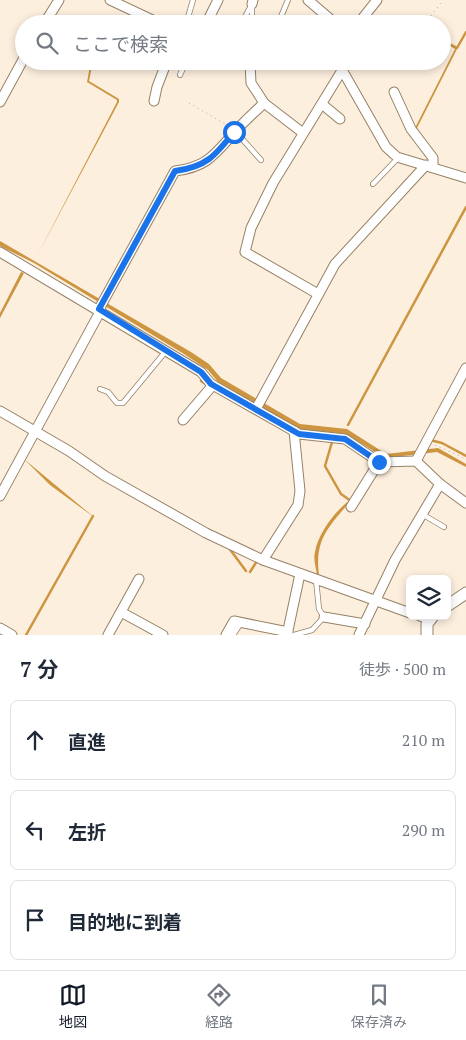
<!DOCTYPE html>
<html lang="ja">
<meta charset="utf-8">
<style>
:root{--surface:#fff;--page:#f2f2f3;--text:#1f2937;--muted:#747a83;--line:#e0e1e3;--accent:#111827}
body{margin:0;font-family:"PT Serif","Noto Sans JP",serif;background:var(--page);color:var(--text)}
.controls{position:absolute;right:15px;bottom:15px;display:grid;overflow:hidden;border-radius:8px;box-shadow:0 2px 8px #0003}
.controls button{width:45px;height:45px;display:grid;place-items:center;padding:0;border:0;border-bottom:1px solid var(--line);background:var(--surface);color:var(--text);font:25px sans-serif}
.stop{position:absolute;width:15px;height:15px;margin:-11px;border:4px solid #1a73e8;border-radius:50%;background:#fff}
.stop.end{background:#1a73e8;border-color:#fff;box-shadow:0 1px 5px #0008}
.list{margin:0;padding:0;list-style:none}
h2{display:flex;justify-content:space-between;align-items:center;height:65px;margin:0;padding:0 20px;font-size:21px}
h2 small{font-size:16px;font-weight:400;color:var(--muted)}
.list li{display:grid;grid-template-columns:32px 1fr auto;gap:15px;align-items:center;box-sizing:border-box;height:80px;margin:0 10px 10px;padding:0 10px;border:1px solid var(--line);border-radius:8px}
.list b{display:block;font-size:19px;white-space:nowrap}
.list em{font-size:16px;font-style:normal;color:var(--muted)}
.icon{flex:none;width:28px;height:28px;fill:none;stroke:currentColor;stroke-width:2;stroke-linecap:round;stroke-linejoin:round}
.map{position:relative;flex:none;width:466px;height:635px;overflow:hidden}
.search{position:absolute;background:var(--surface);box-shadow:0 2px 8px #0003;left:15px;right:15px;top:15px;height:55px;display:flex;align-items:center;gap:12px;box-sizing:border-box;padding:0 18px;border-radius:28px;color:var(--muted);font-size:19px}
.sheet{height:335px;background:var(--surface)}
nav{display:flex;justify-content:space-around;align-items:center;box-sizing:border-box;height:70px;border-top:1px solid var(--line);background:var(--surface);font-size:14px;color:var(--muted)}
nav a{display:grid;justify-items:center;gap:2px}
nav .on{color:var(--accent)}
.map>svg:first-child{display:block}
.water{fill:#cd9540}
.lines{fill:none;stroke-linecap:round;stroke-linejoin:round}
.stream{stroke:#cd9540;stroke-width:2.5}
.service-casing{stroke:#968166;stroke-width:6}
.minor-casing{stroke:#968166;stroke-width:11}
.tertiary-casing{stroke:#968166;stroke-width:13}
.path{stroke:#b5a99b;stroke-width:1;stroke-dasharray:1 4;stroke-linecap:butt}
.service{stroke:#fff;stroke-width:4.5}
.minor{stroke:#fff;stroke-width:9}
.tertiary{stroke:#fff;stroke-width:11}
.route{stroke:#1a73e8;stroke-width:6}
</style>
<div class="map">
<svg width="466" height="635" viewBox="0 0 466 635">
<rect width="100%" height="100%" fill="#fdefde"/>
<g class="water">
<path d="M442,39l16,8 -41,81 16,25 -18,-25 40,-79 -13,-8z"/>
<path d="M91,61h2l-4,20 30,18v3l-82,154 80,-154v-2l-30,-18z"/>
<path d="M0,241l191,111 18,12 12,14 79,46 47,5 39,25 52,-6 28,16v3l-29,-15 -52,6 -39,-24 -46,-5 -82,-47 -10,-12 -24,-16 -150,-91 -34,-17z"/>
<path d="M21,272l3,1 -24,45v-5z"/>
<path d="M24,459l71,59 -45,-33z"/>
<path d="M353,498c-22,27 -39,39 -34,77h-2c-1,-7 -4,-16 -2,-23 3,-19 22,-44 38,-54z"/>
</g>
<g class="lines">
<g class="stream">
<path d="M457,48l9,-16"/>
<path d="M201,381l6,4"/>
<path d="M348,425l118,-218"/>
<path d="M430,440l12,3 24,13"/>
<path d="M332,442l-7,24 16,28 10,7"/>
<path d="M382,469l3,-1"/>
<path d="M229,548l17,23"/>
<path d="M250,572l7,-11"/>
<path d="M26,635l67,-119"/>
</g>
<g class="service-casing">
<g id="service">
<path d="M288,0l-8,19 10,5"/>
<path d="M186,24l7,-24"/>
<path d="M241,24l11,-20"/>
<path d="M252,24v-19"/>
<path d="M180,75l6,-14"/>
<path d="M235,131l26,29"/>
<path d="M373,184l25,-26"/>
<path d="M100,389l8,3 9,11h6l43,-52"/>
<path d="M422,514l22,13"/>
<path d="M233,635l8,-12"/>
<path d="M294,635l18,-5 12,-13 -5,-8 -3,-29"/>
</g>
</g>
<g class="minor-casing">
<g id="minor">
<path d="M110,0l51,24"/>
<path d="M308,0l28,24"/>
<path d="M252,4l1,-4"/>
<path d="M44,24l15,-24"/>
<path d="M206,24l12,-24"/>
<path d="M358,24l19,-24"/>
<path d="M248,61l2,2 1,20 6,9 7,11 39,30"/>
<path d="M337,61l49,86 11,10 69,21"/>
<path d="M394,92l17,37 22,29v9"/>
<path d="M154,101l3,-14 10,-26"/>
<path d="M0,102l24,-44"/>
<path d="M322,104l18,15"/>
<path d="M0,252l201,120 10,12 88,50 46,5 34,23 37,-1 24,23 26,19"/>
<path d="M318,294l-73,-42 6,-24 22,-45 68,-111"/>
<path d="M99,309l76,-138c32,-4 39,-16 59,-38 9,-11 20,-20 30,-30"/>
<path d="M256,409l79,-145 91,-99"/>
<path d="M0,411l69,40 36,25 101,57 57,27 147,53"/>
<path d="M183,420l30,-35"/>
<path d="M416,461l50,-93"/>
<path d="M0,496l101,-186"/>
<path d="M351,507l28,-45"/>
<path d="M263,560l35,-55 2,-14 -6,-60"/>
<path d="M121,612l42,23"/>
<path d="M420,616l9,3"/>
<path d="M324,617l41,7"/>
<path d="M0,628l12,7"/>
<path d="M108,635l31,-56"/>
<path d="M226,635l8,-14 54,11"/>
<path d="M287,635l13,-61"/>
<path d="M359,635l36,-75 45,-76"/>
</g>
</g>
<g class="tertiary-casing">
<g id="tertiary">
<path d="M447,606l19,-13"/>
<path d="M427,635v-11l6,-8"/>
</g>
</g>
<g class="path">
<path d="M425,24l18,-24"/>
<path d="M189,103l41,24"/>
<path d="M435,445l31,14"/>
</g>
<use href="#service" class="service"/>
<use href="#minor" class="minor"/>
<use href="#tertiary" class="tertiary"/>
</g>
<g class="lines">
<path class="route" d="M234,132c-19,24 -28,35 -59,39l-76,138 102,63 10,12 88,50 46,5 34,23"/>
</g>
</svg>
<div class="controls">
<button><svg class="icon" aria-label="layers" viewBox="0 0 24 24"><path d="M12 4l9 5-9 5-9-5zM3 14l9 5 9-5"/></svg></button>
</div>
<div class="stop" style="left:234px;top:132px"></div>
<div class="stop end" style="left:379px;top:462px"></div>
<div class="search"><svg class="icon" aria-label="search" viewBox="0 0 24 24"><circle cx="10" cy="10" r="6"/><path d="M15 15l6 6"/></svg>ここで検索</div>
</div>
<section class="sheet">
<h2>7 分<small>徒歩 · 500 m</small></h2>
<ul class="list">
<li><svg class="icon" aria-label="ahead" viewBox="0 0 24 24"><path d="M12 20V5M6 11l6-6 6 6"/></svg><div><b>直進</b></div><em>210 m</em></li>
<li><svg class="icon" aria-label="left" viewBox="0 0 24 24"><path d="M17 20v-9H6M10 6l-5 5 5 5"/></svg><div><b>左折</b></div><em>290 m</em></li>
<li><svg class="icon" aria-label="arrive" viewBox="0 0 24 24"><path d="M6 21V4h12l-3 4 3 4H6"/></svg><div><b>目的地に到着</b></div></li>
</ul>
</section>
<nav>
<a class="on"><svg class="icon" aria-label="map" viewBox="0 0 24 24"><path d="M3 6l6-2 6 2 6-2v14l-6 2-6-2-6 2zM9 4v14M15 6v14"/></svg>地図</a>
<a><svg class="icon" aria-label="directions" viewBox="0 0 24 24"><path d="M12 3l9 9-9 9-9-9zM9 14v-3h6M13 9l2 2-2 2"/></svg>経路</a>
<a><svg class="icon" aria-label="saved" viewBox="0 0 24 24"><path d="M7 4h10v16l-5-4-5 4z"/></svg>保存済み</a>
</nav>
